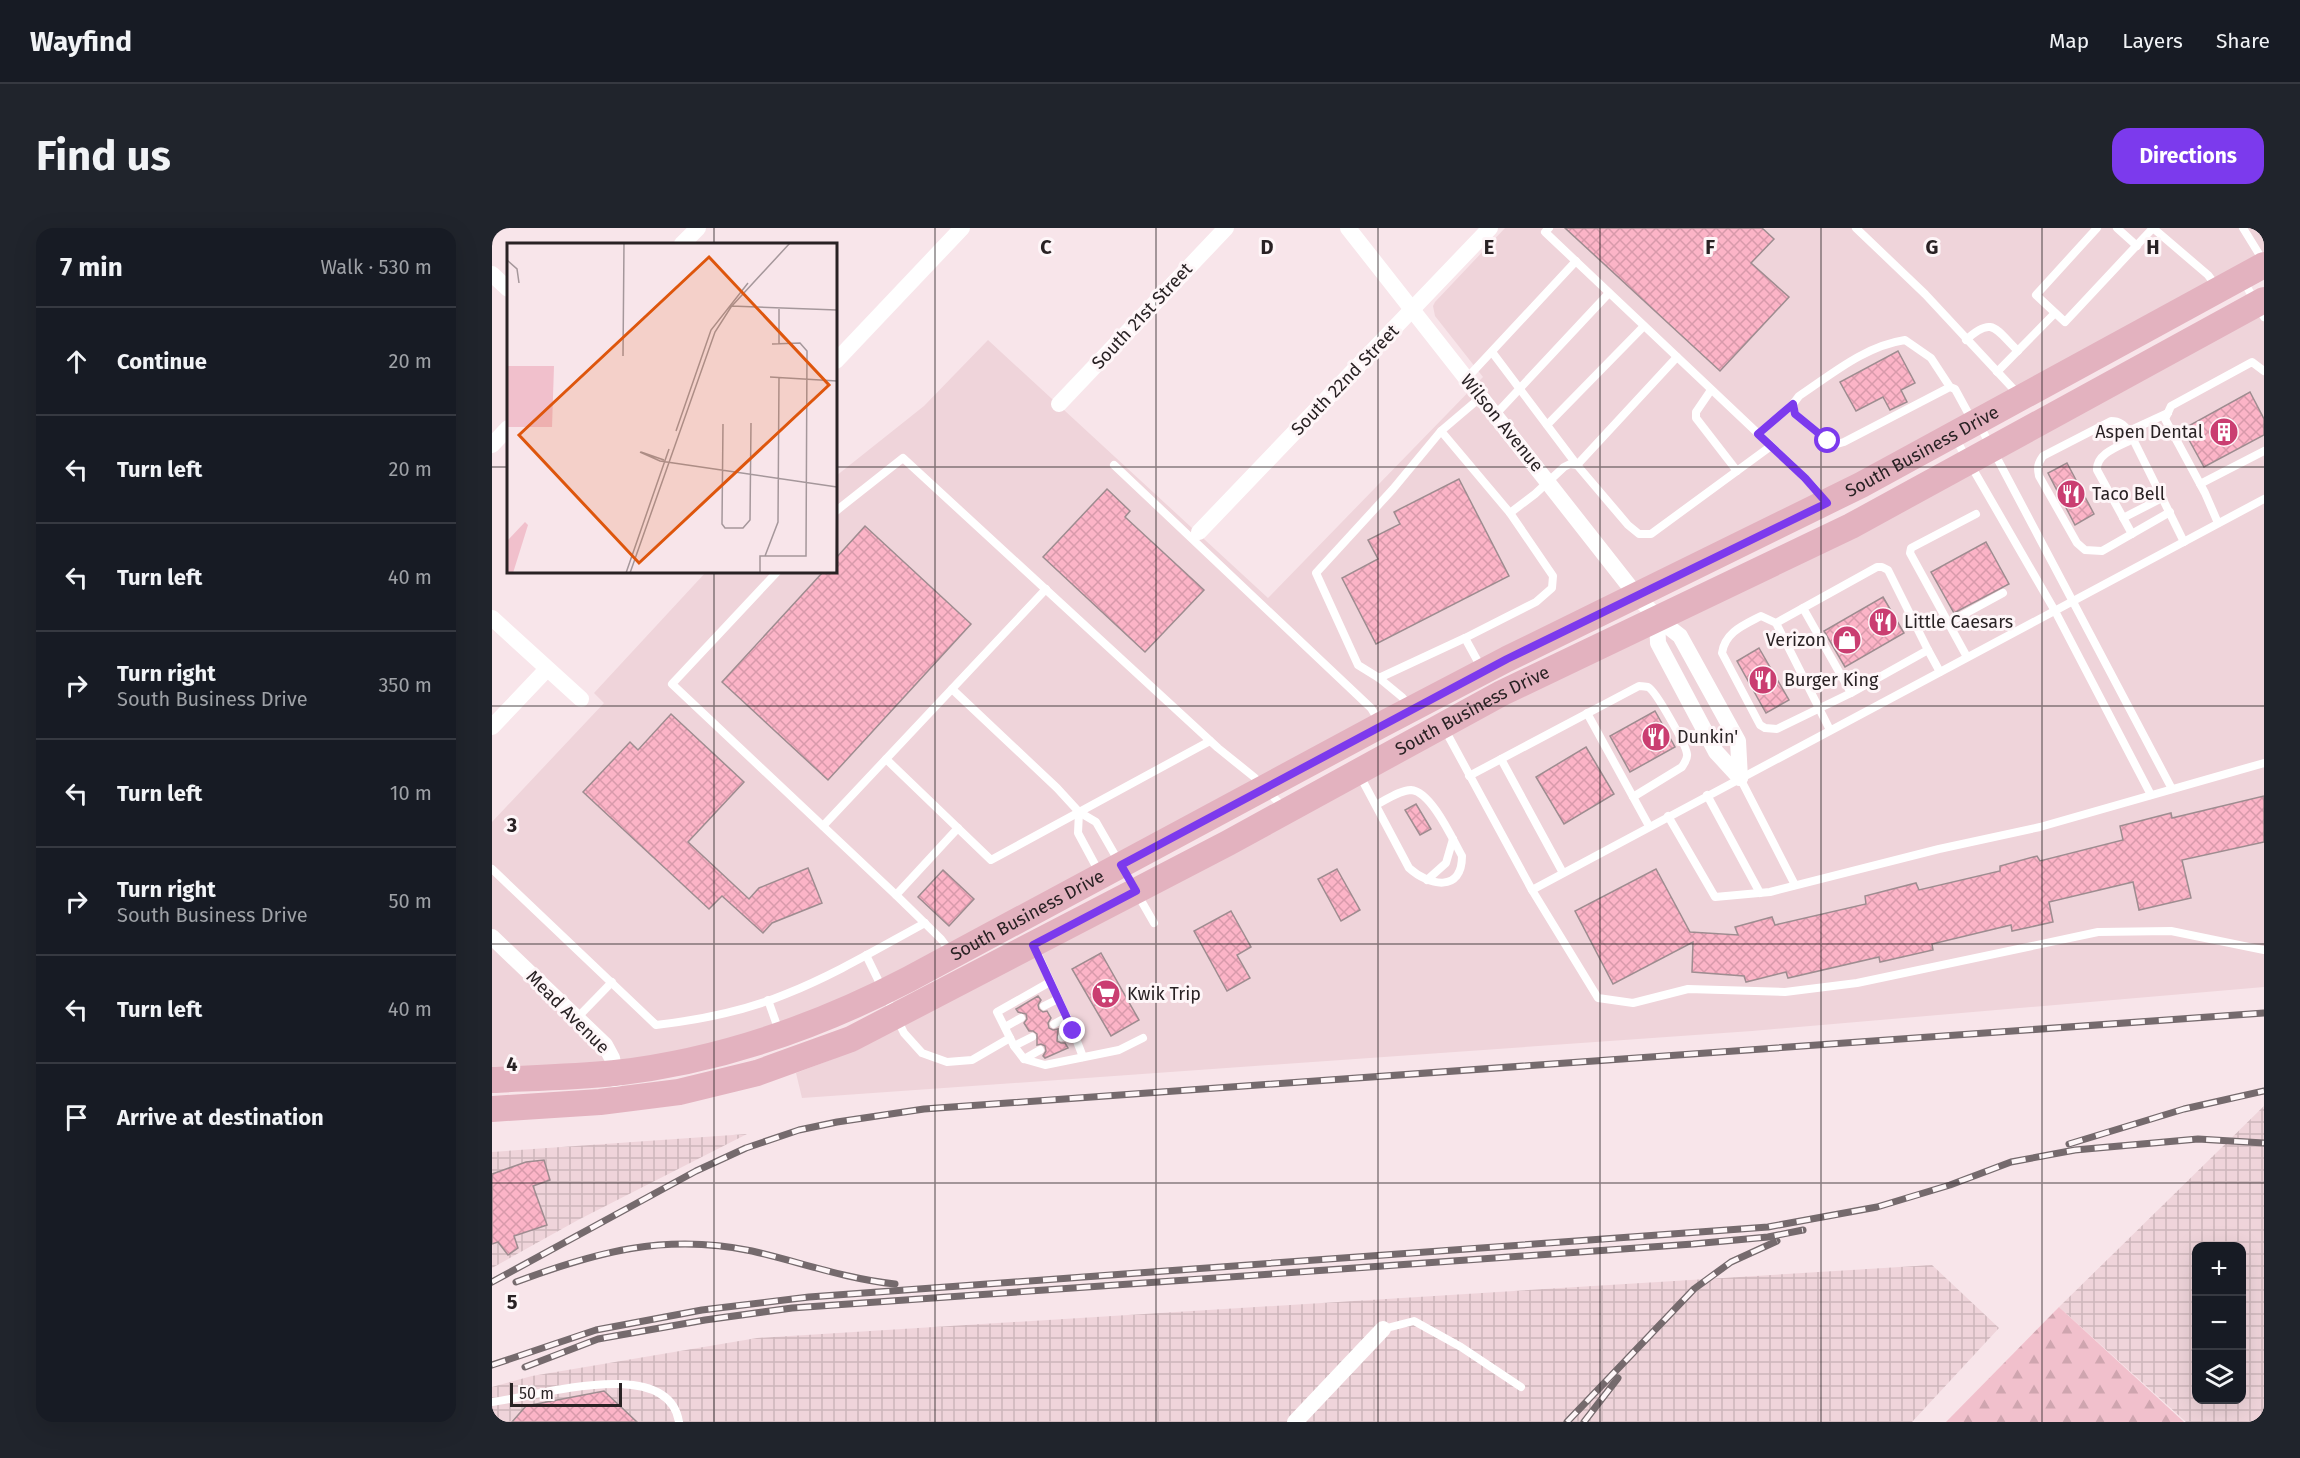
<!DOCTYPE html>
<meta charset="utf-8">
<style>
:root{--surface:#171b24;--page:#20242c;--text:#f1f3f6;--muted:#9ea1a6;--line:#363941;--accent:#7c3aed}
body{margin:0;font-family:"Fira Sans",sans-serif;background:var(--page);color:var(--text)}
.controls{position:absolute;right:18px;bottom:18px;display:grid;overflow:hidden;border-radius:12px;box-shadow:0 6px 24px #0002}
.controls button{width:54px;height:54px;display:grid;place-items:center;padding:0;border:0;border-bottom:2px solid var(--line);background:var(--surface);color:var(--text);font:30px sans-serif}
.scale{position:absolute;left:18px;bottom:15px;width:112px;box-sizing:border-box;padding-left:6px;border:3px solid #292224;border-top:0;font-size:16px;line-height:21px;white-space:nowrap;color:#292224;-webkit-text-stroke:4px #fef6f8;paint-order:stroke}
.stop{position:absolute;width:18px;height:18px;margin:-14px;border:4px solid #7c3aed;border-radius:50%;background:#fff}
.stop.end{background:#7c3aed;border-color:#fff;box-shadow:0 2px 6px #0008}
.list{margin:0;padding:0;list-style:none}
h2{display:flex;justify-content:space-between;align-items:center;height:78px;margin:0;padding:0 24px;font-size:26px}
h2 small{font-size:20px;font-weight:400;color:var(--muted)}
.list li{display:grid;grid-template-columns:39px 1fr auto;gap:18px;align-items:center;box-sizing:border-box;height:108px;padding:0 24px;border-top:2px solid var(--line)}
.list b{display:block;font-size:22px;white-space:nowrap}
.list p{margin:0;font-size:20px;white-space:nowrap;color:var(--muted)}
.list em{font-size:20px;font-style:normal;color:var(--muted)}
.icon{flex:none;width:33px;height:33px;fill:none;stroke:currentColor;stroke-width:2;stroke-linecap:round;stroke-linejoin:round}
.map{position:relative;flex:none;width:1772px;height:1194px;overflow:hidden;border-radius:18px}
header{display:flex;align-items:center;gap:36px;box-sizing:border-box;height:84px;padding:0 30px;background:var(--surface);border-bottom:2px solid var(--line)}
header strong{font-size:28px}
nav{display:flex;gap:33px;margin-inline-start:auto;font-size:21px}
.intro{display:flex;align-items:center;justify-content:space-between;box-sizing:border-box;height:144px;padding:0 36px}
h1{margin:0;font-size:42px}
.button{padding:15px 27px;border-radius:18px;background:var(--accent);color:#fff;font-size:21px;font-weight:700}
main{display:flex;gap:36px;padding:0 36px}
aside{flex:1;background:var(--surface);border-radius:18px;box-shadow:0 6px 24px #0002}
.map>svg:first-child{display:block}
.built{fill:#efd4da}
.industrial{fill:url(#industrial-grid);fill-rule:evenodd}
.forest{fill:url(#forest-firs)}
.building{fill:url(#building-cross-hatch);stroke:#9e8c90;stroke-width:1.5}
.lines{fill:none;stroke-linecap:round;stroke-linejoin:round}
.lane{stroke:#fff;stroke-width:8}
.street{stroke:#fff;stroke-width:16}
.primary{stroke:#e3b2bf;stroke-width:26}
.rail-casing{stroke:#756a6d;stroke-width:7}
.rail{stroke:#fef6f8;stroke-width:4.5;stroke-dasharray:14;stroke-linecap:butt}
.route{stroke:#7c3aed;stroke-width:8}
.grid{fill:none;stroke:#292224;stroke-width:1.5;stroke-opacity:0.55}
.labels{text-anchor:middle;stroke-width:6;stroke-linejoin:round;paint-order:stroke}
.street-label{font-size:18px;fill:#292224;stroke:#fef6f8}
.poi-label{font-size:18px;fill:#292224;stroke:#fef6f8;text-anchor:start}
.inset-road{fill:none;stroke:#a5979b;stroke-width:1.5}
.view{fill:#de560d;fill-opacity:0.15;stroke:#de560d;stroke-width:3}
.inset-edge{fill:none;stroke:#292224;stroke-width:3}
.grid-label{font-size:20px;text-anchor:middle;font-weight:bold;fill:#292224;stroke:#fef6f8;stroke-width:6;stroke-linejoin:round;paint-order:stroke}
</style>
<header>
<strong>Wayfind</strong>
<nav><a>Map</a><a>Layers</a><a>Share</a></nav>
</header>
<div class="intro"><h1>Find us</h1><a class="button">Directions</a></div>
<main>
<aside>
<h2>7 min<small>Walk · 530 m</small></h2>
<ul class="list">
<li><svg class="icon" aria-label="ahead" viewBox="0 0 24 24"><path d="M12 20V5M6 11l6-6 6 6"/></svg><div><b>Continue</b></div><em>20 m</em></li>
<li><svg class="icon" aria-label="left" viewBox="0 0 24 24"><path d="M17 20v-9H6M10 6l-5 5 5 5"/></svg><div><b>Turn left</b></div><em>20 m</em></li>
<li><svg class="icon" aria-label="left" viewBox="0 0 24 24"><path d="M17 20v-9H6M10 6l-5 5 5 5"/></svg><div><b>Turn left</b></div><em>40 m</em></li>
<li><svg class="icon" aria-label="right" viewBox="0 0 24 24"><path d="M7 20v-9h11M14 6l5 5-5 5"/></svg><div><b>Turn right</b><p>South Business Drive</p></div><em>350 m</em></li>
<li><svg class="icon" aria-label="left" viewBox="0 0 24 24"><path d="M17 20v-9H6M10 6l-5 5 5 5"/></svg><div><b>Turn left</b></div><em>10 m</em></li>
<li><svg class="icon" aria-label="right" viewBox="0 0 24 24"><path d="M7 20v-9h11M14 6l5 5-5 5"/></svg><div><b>Turn right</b><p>South Business Drive</p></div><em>50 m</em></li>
<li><svg class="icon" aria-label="left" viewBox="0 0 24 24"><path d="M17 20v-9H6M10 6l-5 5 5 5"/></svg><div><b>Turn left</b></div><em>40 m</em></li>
<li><svg class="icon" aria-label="arrive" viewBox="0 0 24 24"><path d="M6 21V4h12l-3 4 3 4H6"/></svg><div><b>Arrive at destination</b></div></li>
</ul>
</aside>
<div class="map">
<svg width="1772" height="1194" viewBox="0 0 1772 1194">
<defs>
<pattern id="industrial-grid" width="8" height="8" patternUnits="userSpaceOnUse" patternTransform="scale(1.5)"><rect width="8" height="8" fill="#efd4da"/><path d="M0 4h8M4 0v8" fill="none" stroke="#cdb6bb"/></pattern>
<pattern id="forest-firs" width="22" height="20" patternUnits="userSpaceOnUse" patternTransform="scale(1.5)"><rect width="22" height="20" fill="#f1c0cc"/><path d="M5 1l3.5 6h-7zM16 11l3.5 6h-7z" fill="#cfa5af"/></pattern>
<pattern id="building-cross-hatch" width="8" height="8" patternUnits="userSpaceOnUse" patternTransform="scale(1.5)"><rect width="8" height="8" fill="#fcb4c7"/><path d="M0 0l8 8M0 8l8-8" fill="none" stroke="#d89aab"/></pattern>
</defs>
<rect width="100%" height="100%" fill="#f8e5ea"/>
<g class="built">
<path d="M1013,0h759v25l-229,127 -1173,616 -158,54 -212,25v-253l112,-119 -10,-10 112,-121h130v-96l88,-70 64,-66 280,258 215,-221 -48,-61 -2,-10 2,-4z"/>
<path d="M1772,79v680l-512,44 -950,67 -6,-25 37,-14z"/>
</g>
<g class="industrial">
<path d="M1772,878v316h-78l-127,-115zM1750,1018v154h-46v-154z"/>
<path d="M255,906l-169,86 -86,48v-116z"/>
<path d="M1440,1037l67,63 -87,94h-1420v-35l40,-11 225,-38z"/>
</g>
<path class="forest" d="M1567,1079l125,115h-238z"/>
<g class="building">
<path d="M1073,0h197l12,11 -23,24 38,34 -69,74z"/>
<path d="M1406,123l17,32 -14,7 6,12 -17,8 -7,-13 -27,14 -16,-29z"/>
<path d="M1758,164l14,27v16l-60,32 -21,-38z"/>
<path d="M1575,235l27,51 -19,11 -27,-52z"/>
<path d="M967,251l50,97 -133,68 -34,-66 36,-19 -10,-19 32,-16 -6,-12z"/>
<path d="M615,261l23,22 -5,6 79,73 -59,62 -102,-95z"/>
<path d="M373,298l106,98 -143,156 -106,-98 101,-110h13v-14z"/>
<path d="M1494,314l23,42 -55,29 -23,-41z"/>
<path d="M1391,369l21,36 -59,34 -21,-36z"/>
<path d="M1267,420l30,52 -23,13 -29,-52z"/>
<path d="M1163,483l20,36 -45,25 -20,-36z"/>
<path d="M179,486l73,68 -56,60 61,57 10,-11 49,-20 14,35 -50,20 -9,10 -41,-37 -13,13 -126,-117 47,-50 8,8z"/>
<path d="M1094,519l28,47 -50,30 -28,-47z"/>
<path d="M1772,568v46l-82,18 9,38 -52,12 -6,-28 -84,20 4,20 -41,9 -1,-6 -79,19 1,6 -53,12 -1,-5 -91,21 -2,-6 -40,10 -2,-6 -52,-4 1,-30 -80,42 -38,-73 81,-42 34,63 48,3 -3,-8 37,-10 3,8 91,-21 -1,-8 51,-13 3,7 81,-19v-5l37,-10 3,5 83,-21 -3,-14 51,-13 1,5z"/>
<path d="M924,576l15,25 -11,6 -15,-25z"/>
<path d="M845,641l23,41 -19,11 -23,-42z"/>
<path d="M451,642l31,29 -25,27 -31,-29z"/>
<path d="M739,683l20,36 -14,8 13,23 -23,13 -33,-60z"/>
<path d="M609,725l38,67 -28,16 -39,-67z"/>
<path d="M546,768l3,4 -3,5 1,4 4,3 4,-1 4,7 -3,5 1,5 4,2 5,-1 -1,12 4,2h4l3,5 -23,10 -2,-2 3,-5 -1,-5 -4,-2 -4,1v-11l-4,-3h-4l-5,-8 3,-4 -1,-5 -8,-2 -2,-3z"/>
<path d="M52,932l6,20 -17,6 14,39 -33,11 4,12 -10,7 -10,-13 -6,2v-70l34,-12z"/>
<path d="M112,1163l33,31h-125l14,-16z"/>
</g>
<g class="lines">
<g class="lane">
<path d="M1057,0l-4,4 260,246 20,22"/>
<path d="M1364,0l69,66 94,101"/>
<path d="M1605,0l-61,67 29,27 88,-94 55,47 9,12"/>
<path d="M1625,0l20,18"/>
<path d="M1751,0l21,34"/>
<path d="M1751,52l21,37"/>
<path d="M1474,112c27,-25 30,-10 52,11"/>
<path d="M1000,124l85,113 100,-108"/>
<path d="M1505,144l58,-59"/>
<path d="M974,151l110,-118"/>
<path d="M1458,159l-19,-29 -26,-18c-40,6 -73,34 -106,56l-6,8 2,10 33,27 9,3 7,-2 106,-55 5,2 18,33"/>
<path d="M1219,162l-15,22v6l41,53"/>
<path d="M1003,187l114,-122"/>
<path d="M1487,196l193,365"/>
<path d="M1055,197l97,-99"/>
<path d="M949,203l69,82 25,-19 29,-27 6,-3 7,1 51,60 11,9h12l120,-88"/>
<path d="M1637,203l39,-18"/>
<path d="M1266,206l35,-30"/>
<path d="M1463,210l100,173 96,184"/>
<path d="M622,237l257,243 9,15"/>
<path d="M1708,256l64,-33"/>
<path d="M344,283l67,-53 315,290 36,29 30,31"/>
<path d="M1678,284l-68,39 -17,-1 -8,-7 -38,-67c-2,-9 -1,-13 4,-20l68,-35c9,0 13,4 18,10l55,111"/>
<path d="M1631,290l39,-20"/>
<path d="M1726,295l-13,-30 -40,-74 6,-13 81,-44 12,9"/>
<path d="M1640,306l-35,-64c-1,-17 23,-24 36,-31"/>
<path d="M285,344l-105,112 224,211 45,44 11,15"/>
<path d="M1311,380l48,85"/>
<path d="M1284,395l101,-56h5l6,3 40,80 -77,43 -74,36 -12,-1 -5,-3 -38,-72c3,-21 22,-28 39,-37l15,7 54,107"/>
<path d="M1456,395l55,-30"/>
<path d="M1436,422l12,22"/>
<path d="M1475,429l-57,-104 1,-5 65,-34"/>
<path d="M990,441l-17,-31 71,-36 16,-14 1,-12 -43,-63"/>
<path d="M887,450l86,-40"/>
<path d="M460,461l105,99 22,24 17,10 58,101"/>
<path d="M917,478l-7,-9 -23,-19 -21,-13 -42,-92 77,-84 48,-58 40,-34"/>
<path d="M1095,485l62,113"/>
<path d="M952,500l88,162 732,-391"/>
<path d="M394,531l105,101 219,-119"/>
<path d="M1009,531l62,114"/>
<path d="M867,546l50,94c20,18 53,25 53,-12 -9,-16 -31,-65 -51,-66 -11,0 -25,10 -35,15"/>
<path d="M977,548l170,-90c1,0 9,1 9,1 8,4 38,58 39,67 1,5 -3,9 -5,13l-49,30"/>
<path d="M1248,550l55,107"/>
<path d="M1215,567l53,98"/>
<path d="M587,584l-1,21 21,39"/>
<path d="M1176,588l47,81 55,-5 169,-43 101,-22 224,-64"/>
<path d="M331,598l223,-237"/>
<path d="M0,641l164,156c44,-5 89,-14 130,-31 48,-19 93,-46 139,-71"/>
<path d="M935,652l19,-17 7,-24"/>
<path d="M1040,662l66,108 35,5 55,-14 97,3 72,-9 241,-51 73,-1 93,19"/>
<path d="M404,667l62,-67"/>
<path d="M543,720l38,83 -11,6"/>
<path d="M374,727l38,78 18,20 25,9 25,-2 38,-22"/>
<path d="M558,754l-53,30 17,34 10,13 21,6 74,-15 24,-12"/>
<path d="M276,772l11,31"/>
<path d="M552,778l14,-7"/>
<path d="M85,790l35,-36"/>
<path d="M562,796l13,-7"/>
<path d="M513,799l16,-9"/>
<path d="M581,803l10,26"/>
<path d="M522,818l18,-9"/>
<path d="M532,831l16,-9"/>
<path d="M891,1101l31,-8 47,26 60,40"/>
<path d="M0,1174c44,-5 176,-48 187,20"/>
</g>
<g class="street">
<path d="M856,0l289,368 20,22 23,18 58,105 2,37"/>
<path d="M190,16l16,-16"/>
<path d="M0,46l16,15"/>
<path d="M344,133l126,-133"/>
<path d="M567,176l167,-176"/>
<path d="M0,217l16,-17"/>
<path d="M707,304l291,-304"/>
<path d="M0,390l89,81"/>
<path d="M1165,390l1,25 58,109 24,26"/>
<path d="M0,499l55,-58"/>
<path d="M0,709l113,108 7,13 4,22"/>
<path d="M803,1194l88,-93"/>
</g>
<g class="primary">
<path id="s1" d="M0,852c41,-2 82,-3 123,-7 104,-12 202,-46 294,-94l472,-254 126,-66 354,-174 403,-220"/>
<path id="s2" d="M0,881l108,-7 79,-10 78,-19 94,-34 377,-196 274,-150 349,-167 413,-226"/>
</g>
<g class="rail-casing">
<g id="rail">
<path d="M1577,916l115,-35 80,-18"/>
<path d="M0,1054l204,-111 50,-23 53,-18 38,-8 87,-13 1340,-96"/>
<path d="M24,1054c80,-30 149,-49 236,-31 48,11 94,28 143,33"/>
<path d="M0,1137l104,-35 106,-20 107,-13 959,-70 109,-20 73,-22 61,-23 64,-12 123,-11 66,4"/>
<path d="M33,1139l73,-28 107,-19 87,-12 901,-64 75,-7 35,-7"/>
<path d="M1075,1194l127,-133 37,-27 46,-21"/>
<path d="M1092,1194l34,-44"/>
</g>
</g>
<use href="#rail" class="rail"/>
</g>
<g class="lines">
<path class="route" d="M581,803l-40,-86 103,-54 -15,-26 386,-206 320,-156 -22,-25 -47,-44 35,-30 2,10 33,27"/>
</g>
<path class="grid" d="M222,0v16M443,0v1194M664,0v1194M886,0v1194M1108,0v1194M1329,0v1194M1550,0v1194M0,239h16M344,239h1428M222,344v850M0,478h1772M0,716h1772M0,955h1772"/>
<defs>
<g id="building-disc" transform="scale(1.5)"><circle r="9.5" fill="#ca3e71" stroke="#fef6f8"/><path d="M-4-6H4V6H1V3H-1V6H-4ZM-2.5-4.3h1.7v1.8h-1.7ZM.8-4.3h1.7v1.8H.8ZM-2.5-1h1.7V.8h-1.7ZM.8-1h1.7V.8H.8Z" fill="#fff"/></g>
<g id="restaurant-disc" transform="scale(1.5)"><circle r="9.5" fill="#ca3e71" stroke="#fef6f8"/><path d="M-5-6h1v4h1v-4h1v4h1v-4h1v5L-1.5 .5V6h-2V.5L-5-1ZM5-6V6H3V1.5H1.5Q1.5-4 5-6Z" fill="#fff"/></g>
<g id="shop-disc" transform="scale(1.5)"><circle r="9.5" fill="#ca3e71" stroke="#fef6f8"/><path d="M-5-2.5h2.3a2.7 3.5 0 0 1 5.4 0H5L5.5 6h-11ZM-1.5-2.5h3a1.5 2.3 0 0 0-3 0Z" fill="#fff"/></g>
<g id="supermarket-disc" transform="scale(1.5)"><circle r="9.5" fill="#ca3e71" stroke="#fef6f8"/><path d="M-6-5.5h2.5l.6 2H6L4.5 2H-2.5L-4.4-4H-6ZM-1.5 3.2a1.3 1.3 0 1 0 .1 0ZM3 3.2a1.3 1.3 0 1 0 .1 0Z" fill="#fff"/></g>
</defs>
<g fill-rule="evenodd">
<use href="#building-disc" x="1732" y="204"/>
<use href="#restaurant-disc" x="1579" y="266"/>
<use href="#restaurant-disc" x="1391" y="394"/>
<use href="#shop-disc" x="1355" y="412"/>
<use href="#restaurant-disc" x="1271" y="452"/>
<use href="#restaurant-disc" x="1164" y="509"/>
<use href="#supermarket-disc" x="614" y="766"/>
</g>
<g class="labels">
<g class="street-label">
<text transform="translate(650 88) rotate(-47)" y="6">South 21st Street</text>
<text transform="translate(853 152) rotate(-46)" y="6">South 22nd Street</text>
<text transform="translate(1010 195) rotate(51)" y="6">Wilson Avenue</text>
<text dy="6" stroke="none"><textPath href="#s1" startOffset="1576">South Business Drive</textPath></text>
<text dy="6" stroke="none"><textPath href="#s2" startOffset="1071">South Business Drive</textPath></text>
<text dy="6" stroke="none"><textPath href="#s1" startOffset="568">South Business Drive</textPath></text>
<text transform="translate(76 784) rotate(45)" y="6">Mead Avenue</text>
</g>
<g class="poi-label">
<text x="1711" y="210" text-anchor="end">Aspen Dental</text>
<text x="1600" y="272">Taco Bell</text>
<text x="1412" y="400">Little Caesars</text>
<text x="1334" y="418" text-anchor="end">Verizon</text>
<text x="1292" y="458">Burger King</text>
<text x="1185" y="515">Dunkin'</text>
<text x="635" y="772">Kwik Trip</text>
</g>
</g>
<g transform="translate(15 15)">
<rect width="330" height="330" fill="#f8e5ea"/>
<path d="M0,123h47l-2,61h-45z" fill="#f1c0cc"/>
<path d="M18,279l3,3 -15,48h-6v-32z" fill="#f1c0cc"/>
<path class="inset-road" d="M0,17l10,9 2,14M224,63l106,4M272,101v-35M116,113l1,-113M263,134l67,4M216,181l-1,100 3,4h18l7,-8 1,-97M169,188l35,-101 37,-47M133,209l20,9 177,26M134,209l23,8M258,313h41l1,-205 -7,-8 -28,1M119,330l43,-124M123,330l85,-241 16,-25 59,-64M253,330v-17h5l13,-34 1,-145M329,330l1,-76"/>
<path class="view" d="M202,14l120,128 -190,178 -120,-128z"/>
<rect width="330" height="330" class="inset-edge"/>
</g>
<g class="grid-label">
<text x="554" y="26">C</text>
<text x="775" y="26">D</text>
<text x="997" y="26">E</text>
<text x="1218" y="26">F</text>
<text x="1440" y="26">G</text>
<text x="1661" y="26">H</text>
<text x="20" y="604">3</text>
<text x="20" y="843">4</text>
<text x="20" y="1081">5</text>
</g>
</svg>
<div class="controls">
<button>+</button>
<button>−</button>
<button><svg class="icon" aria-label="layers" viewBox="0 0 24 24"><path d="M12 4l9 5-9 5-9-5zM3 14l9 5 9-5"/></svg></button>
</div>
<div class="scale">50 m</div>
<div class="stop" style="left:1336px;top:213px"></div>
<div class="stop end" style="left:581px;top:803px"></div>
</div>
</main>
